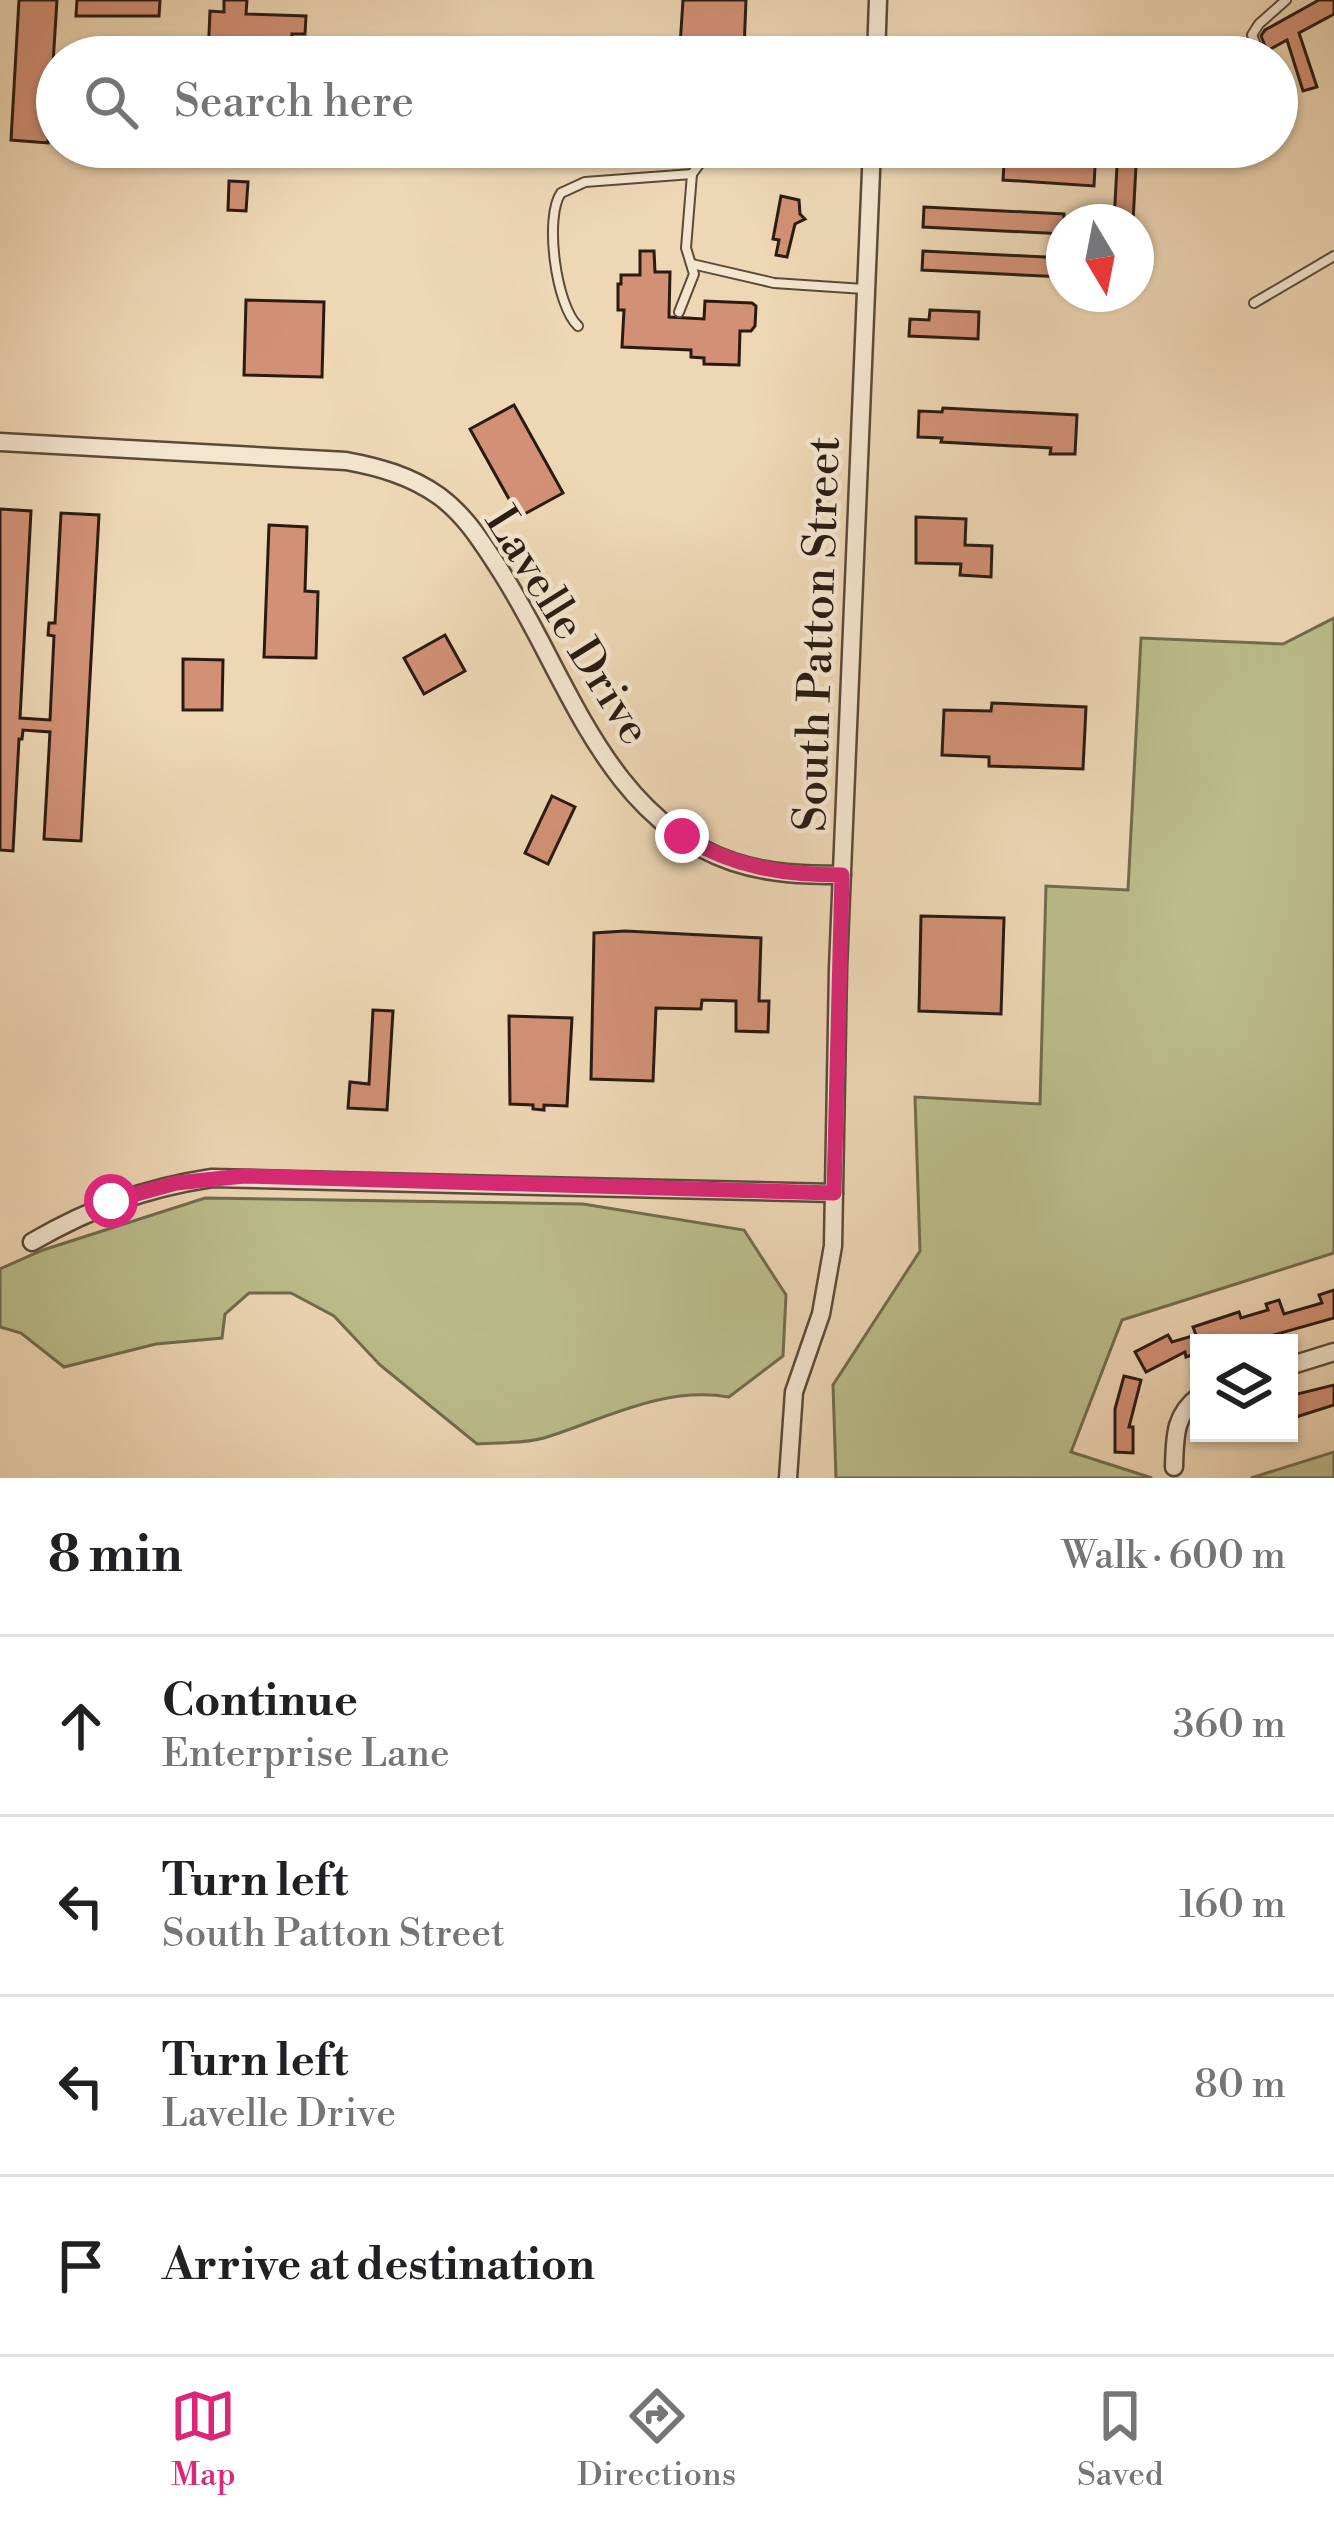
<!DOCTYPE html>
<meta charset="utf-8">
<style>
:root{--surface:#fff;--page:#f2f2f2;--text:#202124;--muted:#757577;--line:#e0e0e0;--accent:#db2777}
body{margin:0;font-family:"Libre Bodoni",serif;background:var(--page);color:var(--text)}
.controls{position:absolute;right:36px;bottom:36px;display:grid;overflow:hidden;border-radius:0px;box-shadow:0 3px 9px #0004}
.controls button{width:108px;height:108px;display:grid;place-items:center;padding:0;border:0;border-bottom:3px solid var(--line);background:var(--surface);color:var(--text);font:60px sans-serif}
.compass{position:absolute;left:1046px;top:204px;width:108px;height:108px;border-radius:50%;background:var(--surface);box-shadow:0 3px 9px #0004;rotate:170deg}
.stop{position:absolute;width:36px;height:36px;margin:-27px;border:9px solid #db2777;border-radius:50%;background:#fff}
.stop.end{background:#db2777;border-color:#fff;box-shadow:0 3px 12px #0008}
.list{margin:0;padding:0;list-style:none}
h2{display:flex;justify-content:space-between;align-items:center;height:156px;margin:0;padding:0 48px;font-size:51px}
h2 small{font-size:39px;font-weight:400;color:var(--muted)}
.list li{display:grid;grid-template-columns:78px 1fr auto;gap:36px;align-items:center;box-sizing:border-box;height:180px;padding:0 48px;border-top:3px solid var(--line)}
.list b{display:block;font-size:45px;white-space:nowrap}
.list p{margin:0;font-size:39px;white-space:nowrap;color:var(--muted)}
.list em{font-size:39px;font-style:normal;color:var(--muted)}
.icon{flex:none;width:66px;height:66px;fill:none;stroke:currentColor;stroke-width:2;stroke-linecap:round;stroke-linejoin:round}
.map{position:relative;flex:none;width:1334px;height:1478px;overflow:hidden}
.search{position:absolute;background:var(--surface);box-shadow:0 3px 9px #0004;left:36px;right:36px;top:36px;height:132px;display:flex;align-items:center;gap:30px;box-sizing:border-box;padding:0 42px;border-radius:66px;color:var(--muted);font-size:45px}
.sheet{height:876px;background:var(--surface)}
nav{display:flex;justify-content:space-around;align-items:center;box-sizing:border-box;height:168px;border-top:3px solid var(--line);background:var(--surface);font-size:33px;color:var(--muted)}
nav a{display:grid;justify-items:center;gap:6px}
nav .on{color:var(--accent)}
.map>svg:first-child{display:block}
.green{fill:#bbbd8b;stroke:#726c4e;stroke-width:3}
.building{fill:#d29176;stroke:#2a1b11;stroke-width:3}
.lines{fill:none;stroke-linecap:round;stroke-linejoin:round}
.service-casing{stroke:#5b4a3a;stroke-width:12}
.minor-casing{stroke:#5b4a3a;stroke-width:21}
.service{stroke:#f4e5cf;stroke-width:8}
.minor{stroke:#f4e5cf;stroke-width:16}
.route{stroke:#db2777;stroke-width:15}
.labels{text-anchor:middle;stroke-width:9;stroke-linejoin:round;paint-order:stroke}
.street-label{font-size:45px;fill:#2a1b11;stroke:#f4e5cf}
</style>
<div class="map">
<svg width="1334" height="1478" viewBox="0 0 1334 1478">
<rect width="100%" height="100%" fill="#eed7b5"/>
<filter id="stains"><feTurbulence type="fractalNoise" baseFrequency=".00167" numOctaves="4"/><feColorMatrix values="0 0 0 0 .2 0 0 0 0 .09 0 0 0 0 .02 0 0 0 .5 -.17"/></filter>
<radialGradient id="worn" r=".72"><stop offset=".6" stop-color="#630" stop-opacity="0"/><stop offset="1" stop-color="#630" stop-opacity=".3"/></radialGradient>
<g class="green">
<path d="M1334,618v635l-212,67 -51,132 81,26h-316l-3,-93 87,-134 -5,-154 125,7 6,-218 82,4 13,-252 142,6z"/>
<path d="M205,1198l378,6 161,26 42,65 -3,61 -54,41c-66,-11 -124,22 -185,41 -20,6 -46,4 -67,6l-97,-79 -46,-49 -43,-23h-42l-24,21 -3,24 -66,6 -92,23 -43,-34 -21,-6v-58l43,-19z"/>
<path d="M1334,1452v26h-83z"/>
</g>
<g class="building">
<path d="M19,0h38l-9,143 -37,-3z"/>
<path d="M77,0h83l-1,16h-83z"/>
<path d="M224,0h23l-1,14 60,2 -1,18h-13l-1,23h-83l2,-46 14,1z"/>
<path d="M683,0h63l-2,50 -64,-4z"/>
<path d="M1319,0h15v14l-35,19 18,54 -14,4 -16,-51 -20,11 -6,-15 4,-6z"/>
<path d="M89,147h62l-1,15 -62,-4z"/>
<path d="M1005,147h91l-2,39 -91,-6z"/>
<path d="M1118,147h19l-4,75h-19z"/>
<path d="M229,181l19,1 -2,29 -18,-1z"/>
<path d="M781,196l18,4 1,14 5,5 -10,5 -8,33 -11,-2 3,-15 -6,-1z"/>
<path d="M924,207l140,7v20l-141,-7z"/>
<path d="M640,251h14l1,21h15l-1,45 35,2 1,-18 47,2 4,3 -1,20 -4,5h-11l-1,34 -35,-1v-6l-13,-1v-7l-69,-3 2,-37h-6v-26h3v-9h19z"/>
<path d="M923,251l141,7v19l-142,-7z"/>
<path d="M246,300l78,2 -2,75 -78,-2z"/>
<path d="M930,310l49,2 -1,27 -69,-3 1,-17 19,1z"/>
<path d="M514,405l49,88 -44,24 -49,-88z"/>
<path d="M943,408l134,7 -2,39h-25l1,-6 -110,-6 1,-4 -24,-1 1,-26 23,1z"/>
<path d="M0,509l31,2 -11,207 30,2 4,-84 -6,-1 1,-12h6l6,-110 38,2 -18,326 -37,-2 6,-107 -27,-2 -1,9h-3l-6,112 -13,-1z"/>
<path d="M916,517l50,2 -1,26 27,1 -1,31 -31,-2 1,-11 -45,-1z"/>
<path d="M269,525l38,2 -2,64 13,1 -2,66 -52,-1z"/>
<path d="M445,635l20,36 -41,23 -20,-36z"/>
<path d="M183,659l40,1 -1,50h-39z"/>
<path d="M992,703l94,4 -3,62 -94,-3v-9l-47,-2 2,-45 47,1z"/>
<path d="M552,796l23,11 -27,57 -23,-11z"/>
<path d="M921,916l83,2 -3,96 -82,-3z"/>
<path d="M625,931l136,7 -2,63h10l-1,31 -32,-1v-30l-34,-1 -1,9 -45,-1 -3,73 -62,-2 3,-146z"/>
<path d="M373,1010l20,1 -6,99 -39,-2 2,-26 19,2z"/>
<path d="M509,1016l63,2 -5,88 -23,-1v5l-11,-1v-4l-23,-1z"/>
<path d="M1334,1290v28l-89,25h-46v10l-13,4 -1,-5 -39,20 -11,-20 33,-17 4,7 24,-7 -3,-8 46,-15 2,6 27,-8 -2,-6 13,-4 5,14 38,-11 -3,-8z"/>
<path d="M1124,1376l17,4 -12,47h4v26l-18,-1v-43z"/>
<path d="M1334,1385v20l-41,13 -4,-19 4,-4z"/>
</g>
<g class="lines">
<g class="service-casing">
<g id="service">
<path d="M1261,57l-9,-22 7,-11 27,-24"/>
<path d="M692,264l82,19 90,6"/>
<path d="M1254,303l80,-47"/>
<path d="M679,312l15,-38 -8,-26 6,-74 20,-27"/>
<path d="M578,326c-22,-20 -34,-109 -17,-133l24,-11 107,-8"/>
</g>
</g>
<g class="minor-casing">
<g id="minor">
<path d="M876,57l2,-57"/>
<path d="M0,442l346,19c33,6 65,15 93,35 26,19 42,45 59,71 68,103 105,251 235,295 36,12 71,13 109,13"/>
<path d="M32,1242c59,-34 113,-54 180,-64l622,15"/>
<path d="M1289,1366l45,-14"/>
<path d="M1174,1467c1,-30 0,-52 25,-71"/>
<path d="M788,1478l6,-86 27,-78 12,-68 5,-278 34,-821"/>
</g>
</g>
<use href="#service" class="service"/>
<use href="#minor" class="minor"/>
</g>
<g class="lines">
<path class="route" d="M111,1201l65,-18 68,-7 590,17 8,-318c-60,0 -108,-8 -160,-39"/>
</g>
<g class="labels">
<g class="street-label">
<text transform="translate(569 625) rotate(58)" y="16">Lavelle Drive</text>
<text transform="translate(816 634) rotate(-88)" y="16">South Patton Street</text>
</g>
</g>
<rect width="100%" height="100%" filter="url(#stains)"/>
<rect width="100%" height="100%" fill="url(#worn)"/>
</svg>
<div class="controls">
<button><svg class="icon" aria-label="layers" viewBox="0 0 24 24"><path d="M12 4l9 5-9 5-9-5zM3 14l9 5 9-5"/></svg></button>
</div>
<svg class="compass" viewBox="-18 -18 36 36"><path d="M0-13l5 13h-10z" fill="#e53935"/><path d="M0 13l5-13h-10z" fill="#757577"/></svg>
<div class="stop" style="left:111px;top:1201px"></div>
<div class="stop end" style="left:682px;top:836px"></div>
<div class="search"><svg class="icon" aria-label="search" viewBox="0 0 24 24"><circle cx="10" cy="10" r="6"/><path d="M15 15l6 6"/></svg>Search here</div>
</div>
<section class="sheet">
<h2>8 min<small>Walk · 600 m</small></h2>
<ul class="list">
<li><svg class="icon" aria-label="ahead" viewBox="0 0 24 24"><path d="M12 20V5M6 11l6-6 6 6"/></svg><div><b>Continue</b><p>Enterprise Lane</p></div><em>360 m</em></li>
<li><svg class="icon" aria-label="left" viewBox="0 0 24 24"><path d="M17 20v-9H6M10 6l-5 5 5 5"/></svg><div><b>Turn left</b><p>South Patton Street</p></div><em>160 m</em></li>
<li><svg class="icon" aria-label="left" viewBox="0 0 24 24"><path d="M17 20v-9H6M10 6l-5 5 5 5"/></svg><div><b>Turn left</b><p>Lavelle Drive</p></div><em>80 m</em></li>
<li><svg class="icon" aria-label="arrive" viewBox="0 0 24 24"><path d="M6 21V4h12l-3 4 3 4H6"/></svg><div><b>Arrive at destination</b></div></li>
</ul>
</section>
<nav>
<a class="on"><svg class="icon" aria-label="map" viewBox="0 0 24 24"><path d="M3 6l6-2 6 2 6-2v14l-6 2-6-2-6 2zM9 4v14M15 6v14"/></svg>Map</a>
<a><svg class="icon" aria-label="directions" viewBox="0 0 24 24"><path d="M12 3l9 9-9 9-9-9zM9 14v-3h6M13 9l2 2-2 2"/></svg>Directions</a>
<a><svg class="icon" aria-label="saved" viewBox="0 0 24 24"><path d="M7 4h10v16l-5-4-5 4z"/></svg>Saved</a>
</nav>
